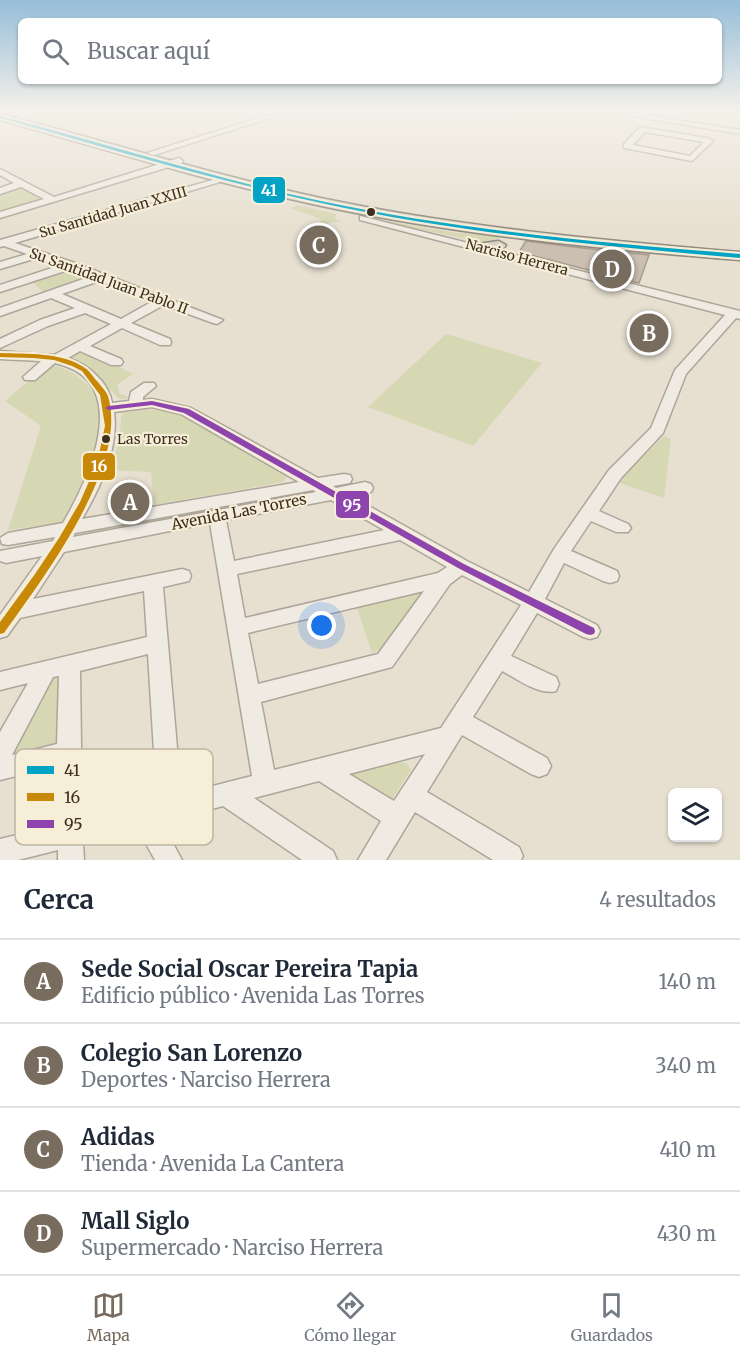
<!DOCTYPE html>
<html lang="es">
<meta charset="utf-8">
<style>
:root{--surface:#fff;--page:#f6f6f7;--text:#1f2937;--muted:#747a83;--line:#e0e1e3;--accent:#786c5e}
body{margin:0;font-family:Merriweather,serif;background:var(--page);color:var(--text)}
.controls{position:absolute;right:18px;bottom:18px;display:grid;overflow:hidden;border-radius:9px;box-shadow:0 2px 4px #0004}
.controls button{width:54px;height:54px;display:grid;place-items:center;padding:0;border:0;border-bottom:2px solid var(--line);background:var(--surface);color:var(--text);font:30px sans-serif}
.you{position:absolute;left:322px;top:626px;width:21px;height:21px;margin:-15px;border:4px solid #fff;border-radius:50%;background:#1a73e8;box-shadow:0 0 0 9px #1a73e833}
.badge{display:grid;place-items:center;width:39px;height:39px;border-radius:50%;background:var(--accent);color:#fff;font-size:20px;font-weight:700}
.pin{position:absolute;translate:-50% -50%;border:3px solid #fff;box-shadow:0 2px 6px #0006}
.list{margin:0;padding:0;list-style:none}
h2{display:flex;justify-content:space-between;align-items:center;height:78px;margin:0;padding:0 24px;font-size:26px}
h2 small{font-size:20px;font-weight:400;color:var(--muted)}
.list li{display:grid;grid-template-columns:39px 1fr auto;gap:18px;align-items:center;box-sizing:border-box;height:84px;padding:0 24px;border-top:2px solid var(--line)}
.list b{display:block;font-size:22px;white-space:nowrap}
.list p{margin:0;font-size:20px;white-space:nowrap;color:var(--muted)}
.list em{font-size:20px;font-style:normal;color:var(--muted)}
.icon{flex:none;width:33px;height:33px;fill:none;stroke:currentColor;stroke-width:2;stroke-linecap:round;stroke-linejoin:round}
.map{position:relative;flex:none;width:740px;height:860px;overflow:hidden}
.search{position:absolute;background:var(--surface);box-shadow:0 2px 4px #0004;left:18px;right:18px;top:18px;height:66px;display:flex;align-items:center;gap:15px;box-sizing:border-box;padding:0 21px;border-radius:9px;color:var(--muted);font-size:22px}
.sheet{height:414px;background:var(--surface)}
nav{display:flex;justify-content:space-around;align-items:center;box-sizing:border-box;height:84px;border-top:2px solid var(--line);background:var(--surface);font-size:16px;color:var(--muted)}
nav a{display:grid;justify-items:center;gap:3px}
nav .on{color:var(--accent)}
.map>svg:first-child{display:block}
.green{fill:#d6d7b3}
.building{fill:#cbbfb2;stroke:#a89c90;stroke-width:1.5}
.lines{fill:none;stroke-linecap:round;stroke-linejoin:round}
.minor-casing{stroke:#ada599;stroke-width:3}
.highway-casing{stroke:#928b80;stroke-width:3}
.minor{fill:#efebe3;fill-rule:evenodd}
.highway{fill:#dad1c2;fill-rule:evenodd}
.bus-1-casing{stroke:#f7eed8;stroke-width:4}
.bus-2-casing{stroke:#f7eed8;stroke-width:4}
.bus-3-casing{stroke:#f7eed8;stroke-width:4}
.bus-1{fill:#03a3c5;fill-rule:evenodd}
.bus-2{fill:#c88808;fill-rule:evenodd}
.bus-3{fill:#8e44ad;fill-rule:evenodd}
.bus-dot{fill:#3d2e20;stroke:#f7eed8;stroke-width:2}
.labels{text-anchor:middle;stroke-width:4.5;stroke-linejoin:round;paint-order:stroke}
.far-street-label{font-size:14px;fill:#3d2e20;stroke:#f7eed8}
.bus-label{font-size:14px;fill:#3d2e20;stroke:#f7eed8;text-anchor:start}
.street-label{font-size:15px;fill:#3d2e20;stroke:#f7eed8}
.key{fill:#f7eed8;stroke:#bfb4a1;stroke-width:1.5}
.key-label{font-size:16px;fill:#3d2e20}
.line-badge{stroke:#f7eed8;stroke-width:2}
.badge-label{font-size:16px;text-anchor:middle;font-weight:bold;fill:#fff}
</style>
<div class="map">
<svg width="740" height="860" viewBox="0 0 740 860">
<rect width="100%" height="100%" fill="#e7e0d1"/>
<g class="green">
<path d="M21,186l20,13 -41,12v-19z"/>
<path d="M298,205l38,9 -1,5 6,2 -21,4 1,-6 -31,-11z"/>
<path d="M388,221l68,12 44,3 -6,9 -108,-23z"/>
<path d="M67,268l25,10 -46,16 -15,-13z"/>
<path d="M644,321l24,7 -15,18 -24,-8z"/>
<path d="M446,334l96,29 -69,83 -105,-39z"/>
<path d="M81,348l52,26 -16,11 3,9 13,4 -14,1 -27,-29 -28,-13z"/>
<path d="M48,365c12,0 24,7 33,14 46,39 3,102 -17,143l-56,8 33,-104 -36,-25z"/>
<path d="M148,409l29,4 110,63 -4,6 -129,23 -3,-33 -41,-2 9,-30 3,-27z"/>
<path d="M664,436l7,3 -7,59 -47,-16z"/>
<path d="M241,503l-147,31 -7,-1 4,-4z"/>
<path d="M417,592l6,7 -32,46 -19,8 -16,-48z"/>
<path d="M64,670l-3,78 -59,15 51,-90z"/>
<path d="M393,762l13,1 5,7 -22,34 -42,-30z"/>
</g>
<g class="building">
<path d="M526,241l56,7 67,7 -10,28 -120,-31z"/>
<path d="M142,496l1,8 -26,5v-9z"/>
</g>
<g class="lines">
<g class="minor-casing">
<g id="minor">
<path d="M281,111h11l-138,44 -7,-2z"/>
<path d="M602,111h17l121,19v4z"/>
<path d="M697,111h8v1l-4,2z"/>
<path d="M640,127l66,11 7,3 -21,20 -68,-13v-4zM645,132l59,10 -14,14 -57,-11z"/>
<path d="M179,158l4,3 -1,2 -182,55v-6l44,-13 -23,-12 -21,7v-6l14,-5 -14,-8v-6l54,28z"/>
<path d="M223,177l7,2 -215,64 60,20 148,57 -6,4 -4,-1 -49,-18 -33,18 39,16 1,3 -1,3h-10l-38,-17 -32,18 31,13 2,3 -2,3h-10l-31,-14 -12,7c19,6 41,24 44,45l17,-2 2,-9 13,-9h10l2,3 -13,11v3l9,-1 39,9 127,70 26,-4 6,1 2,4 -2,4 -17,3 3,2 29,-6 6,2 2,4 -2,4 -20,4 116,65 62,31 25,-43 55,-79 42,-42 24,-58 50,-55 -365,-95v-4l380,95v8l-4,-1 -50,56 -23,59 -42,45 -22,33 29,13 3,4 -3,4h-12l-25,-11 -20,30 46,20 2,5 -2,5 -7,2 -7,-2 -39,-18 -19,36 52,26 3,6 -3,6 -7,2 -7,-2 -46,-24 -26,43 45,21 3,7 -3,7c-17,5 -40,-13 -54,-20l-29,46 74,41 4,8 -4,8 -8,3 -8,-3 -69,-39 -35,57 92,55 4,9 -2,4h-28l-78,-48 -29,48h-28l23,-39 -62,-40 -65,17 79,53 4,9h-35l-79,-54 -55,15 2,17 12,22h-27l-10,-18 -1,-15 -61,16 1,17h-26v-10l-40,10h-18v-21l58,-14 -1,-59 -57,14v-48l28,-49 -28,7v-18l147,-35 -3,-46 -124,27 -13,18 -7,2v-23l42,-59 -36,7 -6,-2v-10l53,-10 2,-4 -47,8 -6,-1 -2,-6 8,-5 55,-10c26,-45 72,-142 -8,-160l-20,17h-10l-2,-3 18,-16 -41,-2v-8l54,4 57,-31 -26,-11 -37,13 -48,22v-9l40,-19 35,-12 -24,-10 -51,18v-8l89,-31 -21,-7 -68,22v-7l58,-19 -21,-8 -37,11v-7l27,-8 -23,-8 -4,1v-7zM99,281l54,20 -32,18 -59,-25zM152,407l29,7 118,68 -217,37c18,-31 37,-70 32,-107zM313,490l3,2 -243,45 2,-4zM331,500l53,30 -150,31 -8,-41zM210,523l42,253 -71,18 -18,-207 26,-6 2,-5 -2,-5 -7,-2 -149,30 31,-47zM400,540l47,27 -9,6 -193,45 -8,-44zM462,575l59,30 -80,123 -167,42 -13,-68 131,-35 58,-83zM424,591l-46,63 -120,30 -10,-51zM148,654l9,146 -75,19 -2,-148zM59,676l-2,68 -45,11 41,-78zM425,754l-31,47 -45,-27z"/>
</g>
</g>
<g class="highway-casing">
<g id="highway">
<path d="M0,114c107,27 213,61 321,84 138,29 279,42 419,54v8c-140,-11 -281,-25 -419,-54 -108,-23 -214,-56 -321,-86z"/>
<path d="M499,241l7,4 -2,3 -22,3 -7,-4 2,-3z"/>
</g>
</g>
<use href="#minor" class="minor"/>
<use href="#highway" class="highway"/>
<g class="bus-1-casing">
<path id="bus-1" d="M0,116c107,28 213,62 321,85 138,29 279,42 419,53v4c-140,-12 -281,-25 -419,-55 -108,-23 -214,-55 -321,-85z"/>
</g>
<g class="bus-2-casing">
<path id="bus-2" d="M0,353c26,1 63,-1 85,15 5,3 8,9 12,13 4,5 9,10 11,15 21,70 -65,182 -104,237l-4,1v-12l35,-48 24,-36 21,-36 17,-39 8,-37 -5,-31 -18,-24 -10,-5 -18,-6 -21,-2 -33,-1z"/>
</g>
<g class="bus-3-casing">
<path id="bus-3" d="M152,401l37,8 275,155 130,64 1,3 -1,3 -4,1 -4,-1 -128,-66 -274,-155 -32,-8 -43,5 -4,-2 4,-2z"/>
</g>
<use href="#bus-1" class="bus-1"/>
<use href="#bus-2" class="bus-2"/>
<use href="#bus-3" class="bus-3"/>
</g>
<linearGradient id="sky" x2="0" y2="1"><stop stop-color="#96bed9"/><stop offset="0.48" stop-color="#f4f1ea"/><stop offset="1" stop-color="#f4f1ea" stop-opacity="0"/></linearGradient>
<rect width="740" height="231" fill="url(#sky)"/>
<g class="bus-dot">
<circle cx="371" cy="212" r="5"/>
<circle cx="106" cy="439" r="5"/>
</g>
<g class="labels">
<g class="far-street-label">
<text transform="translate(113 212) rotate(-16)" y="5">Su Santidad Juan XXIII</text>
<text transform="translate(517 257) rotate(15)" y="5">Narciso Herrera</text>
<text transform="translate(109 281) rotate(20)" y="5">Su Santidad Juan Pablo II</text>
</g>
<g class="bus-label">
<text x="117" y="444">Las Torres</text>
</g>
<g class="street-label">
<text transform="translate(239 512) rotate(-11)" y="5">Avenida Las Torres</text>
</g>
</g>
<rect x="15" y="749" width="198" height="96" rx="9" class="key"/>
<rect x="27" y="766" width="27" height="8" fill="#03a3c5"/>
<rect x="27" y="793" width="27" height="8" fill="#c88808"/>
<rect x="27" y="820" width="27" height="8" fill="#8e44ad"/>
<g class="key-label">
<text x="64" y="776">41</text>
<text x="64" y="803">16</text>
<text x="64" y="830">95</text>
</g>
<g class="line-badge">
<rect x="252" y="176" width="34" height="28" rx="6" fill="#03a3c5"/>
<rect x="82" y="452" width="34" height="29" rx="6" fill="#c88808"/>
<rect x="335" y="490" width="35" height="29" rx="6" fill="#8e44ad"/>
</g>
<g class="badge-label">
<text x="269" y="196">41</text>
<text x="99" y="472">16</text>
<text x="352" y="511">95</text>
</g>
</svg>
<div class="controls">
<button><svg class="icon" aria-label="layers" viewBox="0 0 24 24"><path d="M12 4l9 5-9 5-9-5zM3 14l9 5 9-5"/></svg></button>
</div>
<div class="you"></div>
<div class="pin badge" style="left:130px;top:502px">A</div>
<div class="pin badge" style="left:649px;top:333px">B</div>
<div class="pin badge" style="left:319px;top:245px">C</div>
<div class="pin badge" style="left:612px;top:269px">D</div>
<div class="search"><svg class="icon" aria-label="search" viewBox="0 0 24 24"><circle cx="10" cy="10" r="6"/><path d="M15 15l6 6"/></svg>Buscar aquí</div>
</div>
<section class="sheet">
<h2>Cerca<small>4 resultados</small></h2>
<ul class="list">
<li><span class="badge">A</span><div><b>Sede Social Oscar Pereira Tapia</b><p>Edificio público · Avenida Las Torres</p></div><em>140 m</em></li>
<li><span class="badge">B</span><div><b>Colegio San Lorenzo</b><p>Deportes · Narciso Herrera</p></div><em>340 m</em></li>
<li><span class="badge">C</span><div><b>Adidas</b><p>Tienda · Avenida La Cantera</p></div><em>410 m</em></li>
<li><span class="badge">D</span><div><b>Mall Siglo</b><p>Supermercado · Narciso Herrera</p></div><em>430 m</em></li>
</ul>
</section>
<nav>
<a class="on"><svg class="icon" aria-label="map" viewBox="0 0 24 24"><path d="M3 6l6-2 6 2 6-2v14l-6 2-6-2-6 2zM9 4v14M15 6v14"/></svg>Mapa</a>
<a><svg class="icon" aria-label="directions" viewBox="0 0 24 24"><path d="M12 3l9 9-9 9-9-9zM9 14v-3h6M13 9l2 2-2 2"/></svg>Cómo llegar</a>
<a><svg class="icon" aria-label="saved" viewBox="0 0 24 24"><path d="M7 4h10v16l-5-4-5 4z"/></svg>Guardados</a>
</nav>
